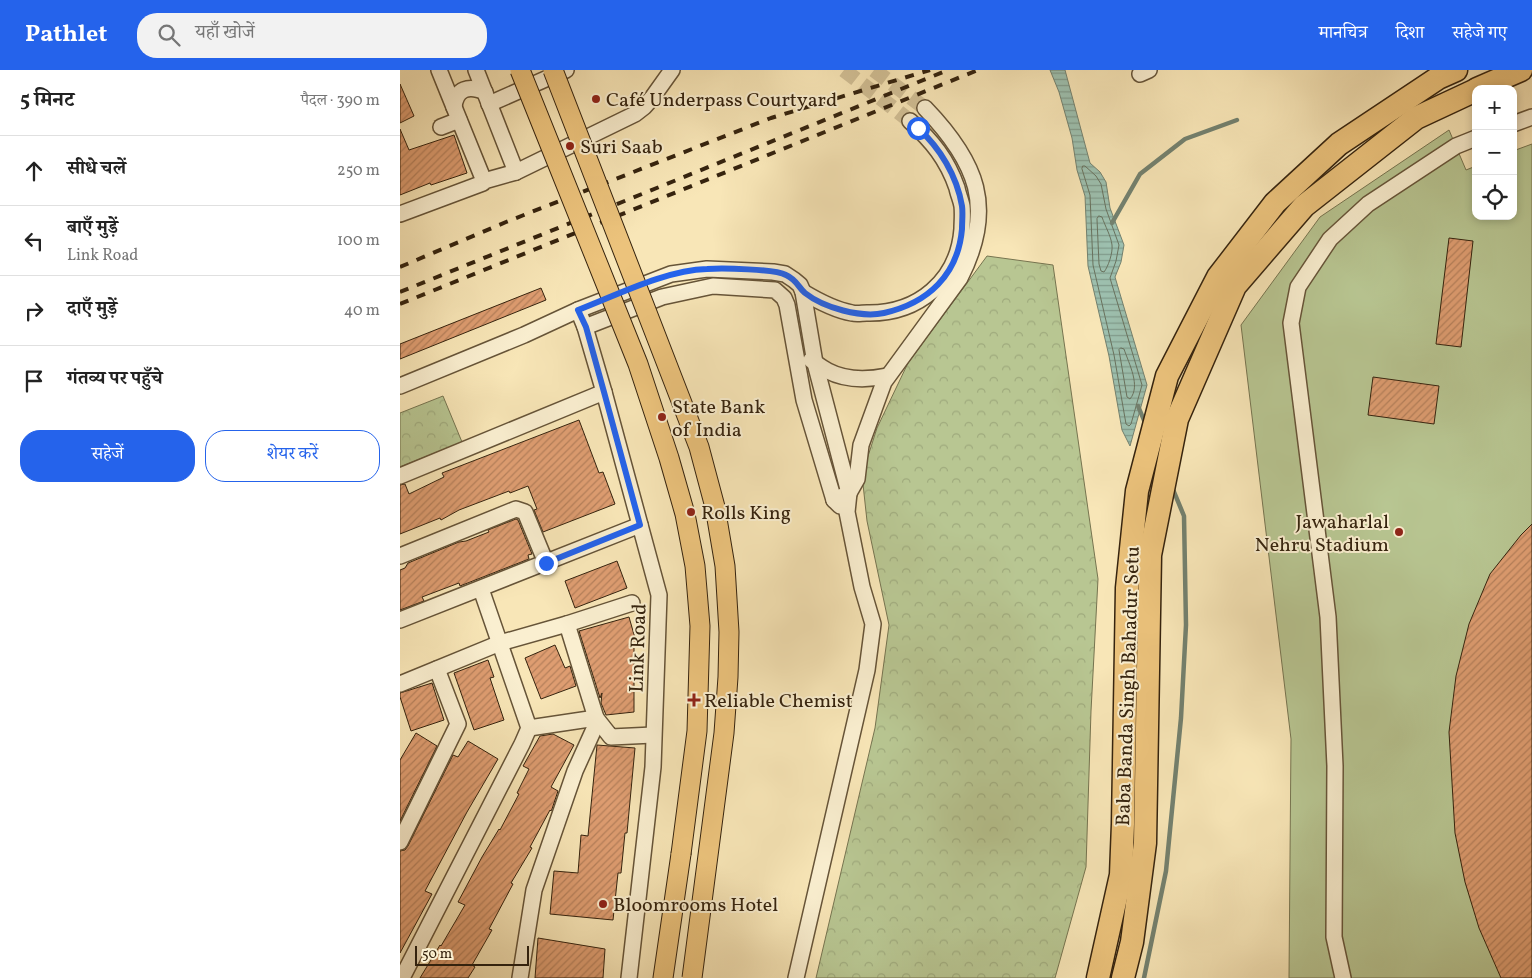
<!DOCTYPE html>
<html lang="hi">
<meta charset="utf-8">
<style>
:root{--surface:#fff;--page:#f2f2f2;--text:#222;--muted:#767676;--line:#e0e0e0;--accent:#2563eb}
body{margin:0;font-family:Vollkorn,"Noto Serif Devanagari",serif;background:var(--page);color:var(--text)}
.controls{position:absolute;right:15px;top:15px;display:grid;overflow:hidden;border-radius:10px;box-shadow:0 2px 8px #0003}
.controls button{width:45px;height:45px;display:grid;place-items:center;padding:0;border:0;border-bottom:1px solid var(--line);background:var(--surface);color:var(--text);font:25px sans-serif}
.scale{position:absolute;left:15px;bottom:12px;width:114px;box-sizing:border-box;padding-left:5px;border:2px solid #35230e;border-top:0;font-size:14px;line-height:18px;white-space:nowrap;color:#35230e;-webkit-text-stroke:4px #faefd0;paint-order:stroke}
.stop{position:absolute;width:15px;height:15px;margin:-11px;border:4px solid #2563eb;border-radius:50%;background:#fff}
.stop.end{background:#2563eb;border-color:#fff;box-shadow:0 1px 5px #0008}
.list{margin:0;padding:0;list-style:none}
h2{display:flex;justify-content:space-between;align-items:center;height:65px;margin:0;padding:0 20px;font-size:21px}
h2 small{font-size:16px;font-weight:400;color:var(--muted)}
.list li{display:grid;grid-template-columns:32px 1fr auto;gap:15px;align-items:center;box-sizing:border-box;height:70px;padding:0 20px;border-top:1px solid var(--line)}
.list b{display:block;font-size:19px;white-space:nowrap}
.list p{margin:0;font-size:16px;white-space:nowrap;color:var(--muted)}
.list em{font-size:16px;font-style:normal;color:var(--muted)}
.actions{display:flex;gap:10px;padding:15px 20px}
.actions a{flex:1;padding:11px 0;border:1px solid var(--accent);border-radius:20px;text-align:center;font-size:18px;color:var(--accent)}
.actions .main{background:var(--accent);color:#fff}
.icon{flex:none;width:28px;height:28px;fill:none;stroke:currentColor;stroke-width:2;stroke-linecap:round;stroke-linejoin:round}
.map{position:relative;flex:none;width:1132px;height:908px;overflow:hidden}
header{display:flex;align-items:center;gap:30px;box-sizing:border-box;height:70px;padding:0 25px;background:var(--accent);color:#fff}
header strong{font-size:24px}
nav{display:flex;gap:28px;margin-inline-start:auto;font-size:18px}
.search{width:350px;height:45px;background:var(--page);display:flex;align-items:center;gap:12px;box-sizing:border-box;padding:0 18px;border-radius:20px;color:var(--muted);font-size:19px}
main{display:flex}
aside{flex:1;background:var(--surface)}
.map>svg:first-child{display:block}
.park{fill:url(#park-crowns);stroke:#767450}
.pitch{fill:#b8c692;stroke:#767450}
.water{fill:url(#water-rules);stroke:#73816f}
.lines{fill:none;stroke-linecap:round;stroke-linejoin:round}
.shore{stroke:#69725e;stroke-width:1}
.stream{stroke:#73816f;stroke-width:4.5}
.building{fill:url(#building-hatch);stroke:#35230e}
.minor-tunnel{stroke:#d1bf95;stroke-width:15;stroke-dasharray:15 8;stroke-linecap:butt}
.minor-casing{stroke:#665438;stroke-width:18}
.major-casing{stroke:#35230e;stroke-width:21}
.highway-casing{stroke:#35230e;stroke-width:25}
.minor{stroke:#faefd0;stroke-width:15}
.major{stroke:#ecc37c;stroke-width:19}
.highway{stroke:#ecc37c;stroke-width:22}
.rail{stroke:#35230e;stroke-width:4;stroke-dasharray:9 9;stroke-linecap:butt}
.major-bridge-casing{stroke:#35230e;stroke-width:21;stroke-linecap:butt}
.major-bridge{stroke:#ecc37c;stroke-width:19}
.route{stroke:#2563eb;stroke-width:6}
.poi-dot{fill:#8f2418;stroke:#faefd0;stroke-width:2}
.labels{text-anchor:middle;stroke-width:4;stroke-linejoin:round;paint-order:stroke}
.poi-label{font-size:20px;fill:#35230e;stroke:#faefd0;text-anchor:start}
.street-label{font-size:20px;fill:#35230e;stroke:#faefd0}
</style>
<header>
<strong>Pathlet</strong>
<div class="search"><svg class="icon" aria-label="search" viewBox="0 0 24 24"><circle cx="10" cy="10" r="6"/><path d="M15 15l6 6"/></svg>यहाँ खोजें</div>
<nav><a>मानचित्र</a><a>दिशा</a><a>सहेजे गए</a></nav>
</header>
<main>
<aside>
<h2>5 मिनट<small>पैदल · 390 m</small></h2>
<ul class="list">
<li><svg class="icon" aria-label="ahead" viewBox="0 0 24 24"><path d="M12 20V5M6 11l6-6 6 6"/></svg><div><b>सीधे चलें</b></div><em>250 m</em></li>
<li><svg class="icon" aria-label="left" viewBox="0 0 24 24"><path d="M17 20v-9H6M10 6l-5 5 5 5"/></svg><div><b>बाएँ मुड़ें</b><p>Link Road</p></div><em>100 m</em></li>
<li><svg class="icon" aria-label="right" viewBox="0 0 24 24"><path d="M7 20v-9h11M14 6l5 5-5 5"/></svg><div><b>दाएँ मुड़ें</b></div><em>40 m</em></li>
<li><svg class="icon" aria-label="arrive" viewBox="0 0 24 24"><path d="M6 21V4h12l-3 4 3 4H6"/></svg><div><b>गंतव्य पर पहुँचे</b></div></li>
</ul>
<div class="actions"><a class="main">सहेजें</a><a>शेयर करें</a></div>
</aside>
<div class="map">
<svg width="1132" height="908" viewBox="0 0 1132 908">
<defs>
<pattern id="park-crowns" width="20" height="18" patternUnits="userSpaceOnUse" patternTransform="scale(1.25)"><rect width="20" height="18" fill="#b8c692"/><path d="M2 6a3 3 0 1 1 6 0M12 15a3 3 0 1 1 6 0" fill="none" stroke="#9faa7d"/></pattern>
<pattern id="water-rules" width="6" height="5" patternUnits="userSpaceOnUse" patternTransform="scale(1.25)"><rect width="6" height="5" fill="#9dc0af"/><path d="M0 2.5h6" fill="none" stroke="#819c8d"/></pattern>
<pattern id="building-hatch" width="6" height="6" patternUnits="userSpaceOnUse" patternTransform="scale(1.25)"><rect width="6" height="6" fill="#de9d71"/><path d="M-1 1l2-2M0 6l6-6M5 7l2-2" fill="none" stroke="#b5805b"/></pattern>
</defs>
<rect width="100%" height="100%" fill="#f8e6b7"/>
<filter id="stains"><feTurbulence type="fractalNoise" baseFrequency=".004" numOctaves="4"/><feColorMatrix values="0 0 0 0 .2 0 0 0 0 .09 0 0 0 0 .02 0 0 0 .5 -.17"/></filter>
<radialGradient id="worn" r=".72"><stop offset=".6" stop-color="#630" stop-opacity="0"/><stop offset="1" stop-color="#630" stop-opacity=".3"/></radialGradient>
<g class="park">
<path d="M587,186l66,9 45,314 -7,132 -5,156 -31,111h-239l59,-250 14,-103 -22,-104 -5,-46 15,-47 31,-65z"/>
<path d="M43,326l19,46 -62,25v-54z"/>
</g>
<path class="pitch" d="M1049,60l17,40 10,-4v50h37v-65l19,-7v834h-243l2,-239 -50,-414 79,-108z"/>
<path class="water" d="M650,0h15l25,93 10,9 6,10 4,26 14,37 -3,17 -6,15 32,108 -17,61 -8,-16 -13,-74 -21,-90 -3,-70 -8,-26 -5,-32 -13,-46z"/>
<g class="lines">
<g class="shore">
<path d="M683,96h2l11,10 5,8 5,25 13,36 -3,16 -6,17 32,107 -11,39 -2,2 -3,-2 -12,-69 -21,-90 -3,-70 -8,-26z"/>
<path d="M699,146l3,1c3,9 9,19 10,28 1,8 -4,22 -8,27l-3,-1 -2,-7 -2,-45z"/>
<path d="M721,278l3,1c5,15 17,37 6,50l-3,-2 -8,-47z"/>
</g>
<g class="stream">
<path d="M712,153l28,-49 45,-35 52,-19"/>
<path d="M738,336l8,19"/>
<path d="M744,908l22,-107 15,-153 5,-93 -2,-109 -12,-29"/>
</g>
</g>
<g class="building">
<path d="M0,14l14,32 -14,7z"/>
<path d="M0,59l9,21 45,-15 13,38 -36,12 -1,-2 -30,12z"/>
<path d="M1049,168l24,3 -12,106 -25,-3z"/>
<path d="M141,218l5,12 -146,59v-15z"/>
<path d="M973,307l66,9 -5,38 -66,-9z"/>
<path d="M179,350l20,53 4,-1 12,32 -72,28 -9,-22 3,-1 -9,-23 -18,7 -1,-2 -50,19 -18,10 -1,-2 -40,16v-49l5,-1 4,10 35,-17 -2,-4z"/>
<path d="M116,449l2,1 14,34 -4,1 1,4 -69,27 -1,-3 -37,14 2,4 -24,9v-40l5,-2 3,-5 51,-21 7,-1 23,-9 -1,-2z"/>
<path d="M1132,454v454h-31l-22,-50 -14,-46 -10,-49 -6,-101 7,-56 13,-52 21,-50 31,-39z"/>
<path d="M217,491l10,27 -52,20 -10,-27z"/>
<path d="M229,547l8,28 -3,1v66l-28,3 -5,-12 1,-10 -2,5 -21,-67z"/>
<path d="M155,575l10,23 5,-2 6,20 -35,13 -16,-41z"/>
<path d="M88,590l6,17 -4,1 14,42 -30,10 -20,-57z"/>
<path d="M32,613l12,37 -33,11 -11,-34v-4z"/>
<path d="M16,663l21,13 -37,75v-61z"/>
<path d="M153,664l21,11 -23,42 7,4 -6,18 -1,2 -1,-1 -20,37 2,1 -21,35 2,1 -24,45 3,1 -20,35 3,2 -7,11h-48l20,-33 1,1 24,-41 -7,-3 24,-45 17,-28 1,1 19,-36 -2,-1 12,-24 -6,-3 17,-30z"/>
<path d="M68,671l30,18 -31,53 -42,79 7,3 -32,59v-102l5,-1 3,-4 45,-91 5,2z"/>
<path d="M197,675l38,3 -8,85h-2l-4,40h-3l-5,47 -63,-6 4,-43 24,2 3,-38 7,1z"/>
<path d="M138,868l67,11 -2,29h-68z"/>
</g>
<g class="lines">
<g class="minor-tunnel">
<path d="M444,0l66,51"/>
<path d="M474,0l51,38"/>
</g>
<g class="minor-casing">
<g id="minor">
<path d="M39,0l45,111"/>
<path d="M76,0l40,102"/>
<path d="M740,4l9,-4"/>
<path d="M89,34l77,-34"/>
<path d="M54,37c2,-19 15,-22 31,-15"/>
<path d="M1113,54l19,-7"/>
<path d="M41,57l18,-7"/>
<path d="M0,144l83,-31 1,-2 32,-9 119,-58 9,-7 8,-9 20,-28"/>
<path d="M403,222c15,9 32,18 49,21 5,1 10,0 15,0 51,1 91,-32 95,-84 0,-7 1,-15 0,-23 -1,-6 -4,-12 -5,-18 -10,-29 -25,-47 -47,-67"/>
<path d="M178,240l7,17 19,65 55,203 -6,172 -24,211"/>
<path d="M185,257l77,-30 51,-11 62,4 9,8 3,7 17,95 30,100 6,6"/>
<path d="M411,290c6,4 11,8 17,11 19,10 39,9 59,5"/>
<path d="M0,316l124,-51 54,-25 93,-36 36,-5 66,3 12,2 9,6 6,5 3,7 12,71 34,130 -2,19 15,75 11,37 -6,46 -71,308"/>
<path d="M0,406l204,-84"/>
<path d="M434,430l15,-7 8,-14 4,-34 23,-63 76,-104c36,-70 17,-116 -35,-170"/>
<path d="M0,486l116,-47 9,3 21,51"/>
<path d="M0,550l240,-95"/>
<path d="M167,554l65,-21"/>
<path d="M0,614l100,-41 67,-19 29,94 -2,11 -19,42 -41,119 -14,88"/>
<path d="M129,658l67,-10 15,19 42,-2"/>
<path d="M0,772l58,-118 -21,-55"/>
<path d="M2,908l120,-234 7,-16 -48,-139"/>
<path d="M943,908l-9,-41 1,-171 -7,-149 -37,-294 7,-36 32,-48 38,-35 88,-58 20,-8"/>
</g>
</g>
<g class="major-casing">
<path id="major" d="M263,908l18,-124"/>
</g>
<g class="highway-casing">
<g id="highway">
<path d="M1077,19l44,-19"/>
<path d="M698,908l23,-103 2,-51 4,-236 10,-97 30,-115 51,-99 57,-74 64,-59 99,-66 18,-8"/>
<path d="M723,908l9,-36 13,-99 5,-288 27,-136 58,-133 69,-80 112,-88 60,-28"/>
</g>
</g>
<use href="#minor" class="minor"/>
<use href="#major" class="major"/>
<use href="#highway" class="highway"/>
<g class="rail">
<path d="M0,197l106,-45 265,-104 159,-48"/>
<path d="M0,222l548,-222"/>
<path d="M0,234l578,-234"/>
</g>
<g class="major-bridge-casing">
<g id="major-bridge">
<path d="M120,0l118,294 31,94 16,56 10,52 5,60 -3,105 -16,123"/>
<path d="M153,0l146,377 16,60 10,59 4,66 -1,45 -4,56 -32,245"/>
</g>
</g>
<use href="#major-bridge" class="major-bridge"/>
</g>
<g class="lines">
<path class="route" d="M146,493l94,-38 -36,-133 -18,-65 -8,-17c39,-15 88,-40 129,-41 16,-1 67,0 79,6 11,5 12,12 19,18 19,15 56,25 79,20 44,-10 74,-38 78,-84 0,-8 1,-16 0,-23 -5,-30 -22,-58 -44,-78"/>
</g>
<g class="poi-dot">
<circle cx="196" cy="29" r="5"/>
<circle cx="170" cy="76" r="5"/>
<circle cx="262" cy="347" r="5"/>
<circle cx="291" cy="442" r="5"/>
<circle cx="999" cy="462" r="5"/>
<path d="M291.5 622.5h5v5h5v5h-5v5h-5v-5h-5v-5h5z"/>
<circle cx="203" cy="834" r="5"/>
</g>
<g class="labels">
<g class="poi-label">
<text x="206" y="36">Café Underpass Courtyard</text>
<text x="180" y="83">Suri Saab</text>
<text x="272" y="343">State Bank<tspan x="272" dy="23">of India</tspan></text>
<text x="301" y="449">Rolls King</text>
<text x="989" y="458" text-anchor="end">Jawaharlal<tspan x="989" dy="23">Nehru Stadium</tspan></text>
<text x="304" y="637">Reliable Chemist</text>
<text x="213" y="841">Bloomrooms Hotel</text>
</g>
<g class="street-label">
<text transform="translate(237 578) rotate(-88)" y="7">Link Road</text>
<text transform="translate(727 616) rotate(-88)" y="7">Baba Banda Singh Bahadur Setu</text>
</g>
</g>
<rect width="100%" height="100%" filter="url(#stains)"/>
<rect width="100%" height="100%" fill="url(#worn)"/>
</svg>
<div class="controls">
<button>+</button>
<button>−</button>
<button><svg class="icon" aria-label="locate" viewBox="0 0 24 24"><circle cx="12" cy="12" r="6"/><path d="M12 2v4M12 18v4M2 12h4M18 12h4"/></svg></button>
</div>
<div class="scale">50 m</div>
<div class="stop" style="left:518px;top:58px"></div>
<div class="stop end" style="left:146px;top:493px"></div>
</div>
</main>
